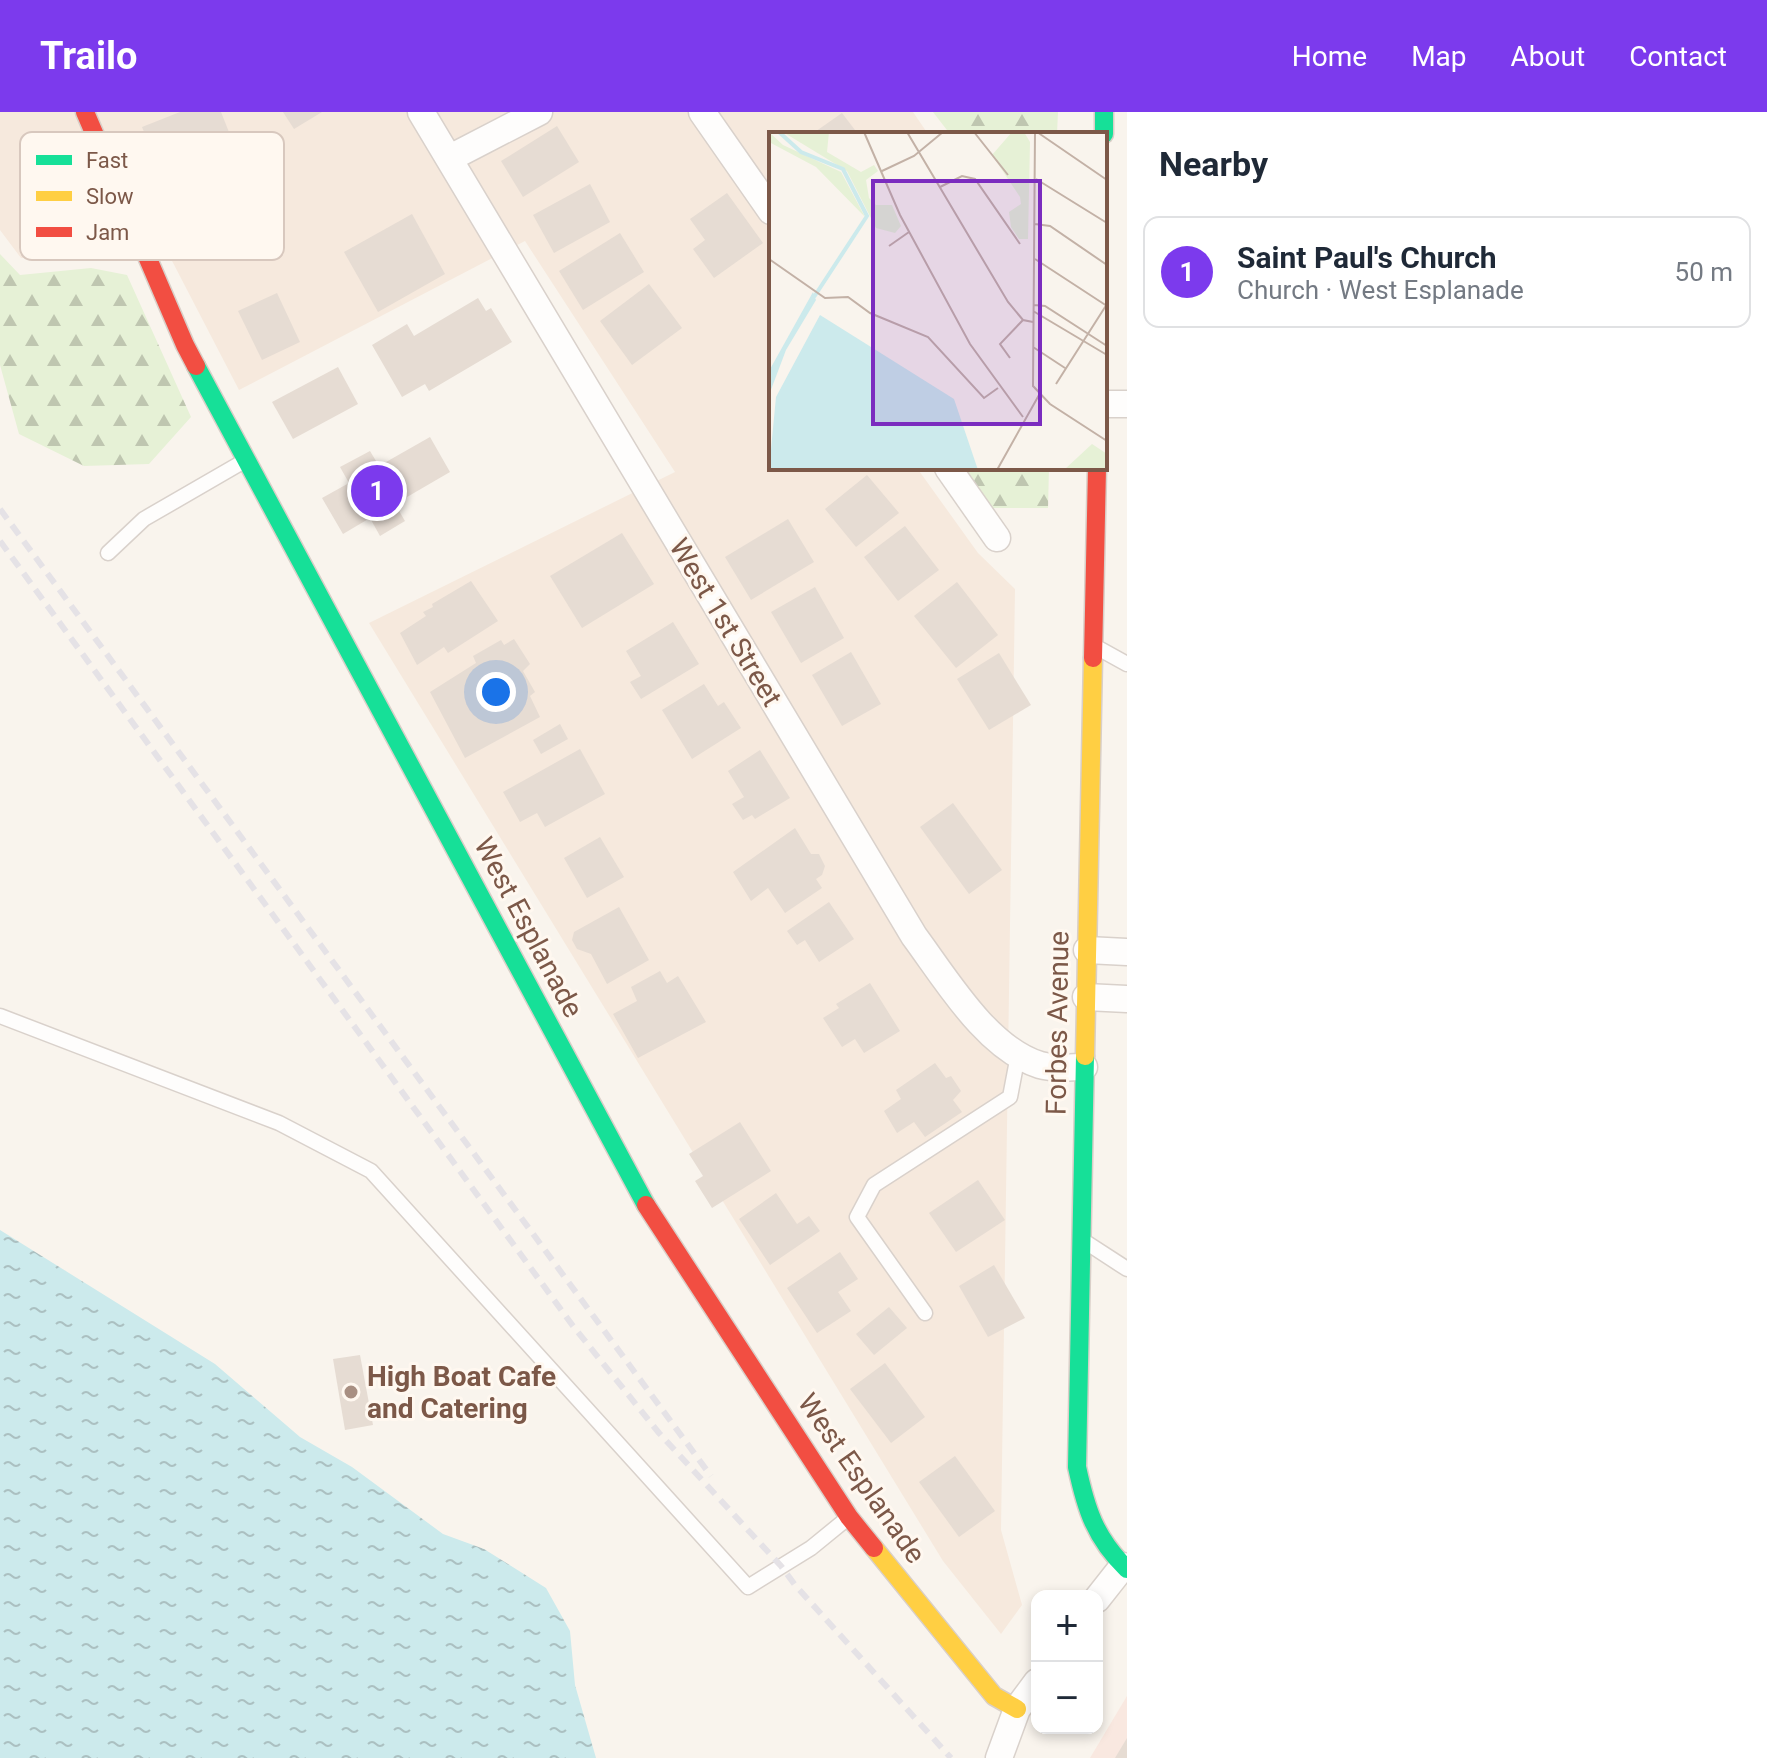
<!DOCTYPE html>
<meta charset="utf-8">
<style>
:root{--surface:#fff;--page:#f6f6f7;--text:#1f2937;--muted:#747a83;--line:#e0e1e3;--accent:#7c3aed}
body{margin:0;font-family:Roboto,sans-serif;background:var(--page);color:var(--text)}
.controls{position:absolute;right:24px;bottom:24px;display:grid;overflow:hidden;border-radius:16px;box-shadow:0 4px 12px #0003}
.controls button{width:72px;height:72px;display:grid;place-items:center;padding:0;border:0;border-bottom:2px solid var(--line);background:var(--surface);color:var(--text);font:40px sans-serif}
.you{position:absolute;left:496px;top:580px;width:28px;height:28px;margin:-20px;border:6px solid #fff;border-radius:50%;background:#1a73e8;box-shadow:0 0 0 12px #1a73e833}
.badge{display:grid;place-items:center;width:52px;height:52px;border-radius:50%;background:var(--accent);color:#fff;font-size:26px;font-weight:700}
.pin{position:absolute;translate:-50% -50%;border:4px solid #fff;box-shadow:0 2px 8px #0006}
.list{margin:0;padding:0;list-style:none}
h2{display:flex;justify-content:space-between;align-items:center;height:104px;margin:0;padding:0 32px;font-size:34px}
h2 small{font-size:26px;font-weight:400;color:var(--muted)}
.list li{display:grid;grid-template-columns:52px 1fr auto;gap:24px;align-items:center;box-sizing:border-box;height:112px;margin:0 16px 16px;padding:0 16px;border:2px solid var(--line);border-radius:16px}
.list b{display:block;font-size:30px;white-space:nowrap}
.list p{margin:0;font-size:26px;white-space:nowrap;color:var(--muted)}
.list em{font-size:26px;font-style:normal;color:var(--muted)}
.map{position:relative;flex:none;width:1127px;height:1646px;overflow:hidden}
header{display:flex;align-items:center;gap:48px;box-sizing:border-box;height:112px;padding:0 40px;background:var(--accent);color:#fff}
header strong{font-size:38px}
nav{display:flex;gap:44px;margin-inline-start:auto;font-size:28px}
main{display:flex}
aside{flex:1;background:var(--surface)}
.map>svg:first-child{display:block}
.residential{fill:#f6e9dd}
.commercial{fill:#f9e8e0}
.forest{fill:url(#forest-firs)}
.water{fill:url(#water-ripples)}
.building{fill:#e6dcd3}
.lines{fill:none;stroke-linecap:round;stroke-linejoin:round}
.lane-casing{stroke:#d9d1cb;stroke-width:17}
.street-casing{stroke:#d9d1cb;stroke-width:29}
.fast-casing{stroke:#d9cfc8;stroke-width:21}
.slow-casing{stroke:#d9cfc8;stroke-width:21}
.jam-casing{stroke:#d9cfc8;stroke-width:21}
.lane{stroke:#fefdfc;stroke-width:14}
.street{stroke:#fefdfc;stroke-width:26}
.fast{stroke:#16e098;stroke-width:18}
.slow{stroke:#ffcf43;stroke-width:18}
.jam{stroke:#f24e42;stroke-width:18}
.rail{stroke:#e5e2e6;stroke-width:6;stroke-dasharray:12 8;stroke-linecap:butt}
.poi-dot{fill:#a88f82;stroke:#fff8f0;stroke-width:3}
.labels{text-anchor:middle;stroke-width:6;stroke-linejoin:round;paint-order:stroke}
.street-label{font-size:28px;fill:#7c5848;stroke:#fff8f0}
.poi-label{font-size:28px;font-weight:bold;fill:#7c5848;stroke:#fff8f0;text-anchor:start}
.inset-river{fill:none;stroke:#cceaec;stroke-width:4}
.inset-road{fill:none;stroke:#c3b1a6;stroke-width:2}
.view{fill:#7b2cbf;fill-opacity:0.15;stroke:#7b2cbf;stroke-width:4}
.inset-edge{fill:none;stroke:#7c5848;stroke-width:4}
.key{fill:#fff8f0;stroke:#d8c8be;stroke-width:2}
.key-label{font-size:22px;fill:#7c5848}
</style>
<header>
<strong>Trailo</strong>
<nav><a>Home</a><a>Map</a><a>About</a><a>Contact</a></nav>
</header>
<main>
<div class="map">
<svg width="1127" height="1646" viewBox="0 0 1127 1646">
<defs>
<pattern id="forest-firs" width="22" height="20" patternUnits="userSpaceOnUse" patternTransform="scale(2)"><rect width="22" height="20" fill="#e6f1d6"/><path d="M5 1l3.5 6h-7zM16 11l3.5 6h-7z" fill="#bfc6b0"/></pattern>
<pattern id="water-ripples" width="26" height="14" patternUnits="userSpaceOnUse" patternTransform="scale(2)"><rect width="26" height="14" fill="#cceaec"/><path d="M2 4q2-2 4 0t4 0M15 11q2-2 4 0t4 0" fill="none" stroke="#abc0c1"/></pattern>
</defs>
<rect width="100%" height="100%" fill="#f9f4ed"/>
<path class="residential" d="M0,0h913l15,22h-157v334h146l61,85 37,36 -14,941 21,75 -21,29 -58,-73 -574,-938 306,-151 -150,-231 -286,149 -69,-133 -149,1 -21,-28z"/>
<path class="commercial" d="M1127,1584v62h-37z"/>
<g class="forest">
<path d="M933,0h125l-1,22h-107z"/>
<path d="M0,142l20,21 71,-7 36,7 64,142 -42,47 -65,2 -65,-32 -19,-69z"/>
<path d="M961,356h88l-1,40h-61z"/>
</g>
<path class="water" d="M0,1118l215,134 85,73 52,30 91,67 41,15 62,39 24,43 5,54 21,73h-596z"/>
<g class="building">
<path d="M180,0h41l19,48 -72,29 -26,-62z"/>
<path d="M283,0h39l-28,17z"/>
<path d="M842,1l16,21h-46z"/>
<path d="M557,14l22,36 -56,35 -22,-36z"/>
<path d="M590,72l20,38 -56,31 -21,-38z"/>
<path d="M727,81l36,50 -49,35 -21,-29 12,-9 -15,-21z"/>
<path d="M412,102l33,60 -67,38 -34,-60z"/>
<path d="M620,121l24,39 -61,38 -24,-39z"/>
<path d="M649,172l33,44 -50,37 -32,-44z"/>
<path d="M277,181l23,49 -38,18 -24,-49z"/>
<path d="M478,186l8,13 5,-3 21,34 -83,49 -4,-7 -23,13 -30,-52 35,-21 7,12z"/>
<path d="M338,255l20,37 -65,35 -21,-37z"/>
<path d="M430,325l20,35 -55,32 10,17 -25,15 -10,-18 -27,16 -21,-36 27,-15 -9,-16 30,-16 9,15z"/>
<path d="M867,363l32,38 -43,34 -31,-38z"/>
<path d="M788,407l26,43 -63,38 -26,-43z"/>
<path d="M905,414l34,44 -41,31 -34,-44z"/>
<path d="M622,421l32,51 -72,44 -32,-52z"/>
<path d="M471,469l27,40 -50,32 -4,-6 -27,18 -17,-32 26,-17 -3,-4 10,-5 -1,-3z"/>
<path d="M957,470l41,53 -42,33 -42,-52z"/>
<path d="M815,475l29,51 -43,25 -30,-51z"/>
<path d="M673,510l26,42 -58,35 -11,-17 11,-6 -15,-25z"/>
<path d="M514,527l16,25 -7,7 12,21 -5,4 10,21 -75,41 -35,-66 46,-29 -3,-7 28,-16 3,5z"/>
<path d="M851,540l30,52 -39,22 -30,-51z"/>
<path d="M999,541l32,52 -42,25 -32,-51z"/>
<path d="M704,572l14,22 6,-4 17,26 -49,31 -30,-49z"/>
<path d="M560,612l8,15 -27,15 -8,-14z"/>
<path d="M580,637l25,45 -60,33 -8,-14 -17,9 -17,-30z"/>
<path d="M760,638l30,48 -35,21 -3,-4 -9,5 -11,-16 12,-7 -16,-26z"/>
<path d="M953,691l49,67 -33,24 -49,-67z"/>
<path d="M795,716l16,26h8l6,12 -3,9 -6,4 6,9 -37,25 -17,-25 -17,13 -18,-29z"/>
<path d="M600,725l24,40 -37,21 -23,-40z"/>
<path d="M829,790l25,37 -35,23 -14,-22 -8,5 -10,-14z"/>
<path d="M619,795l30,53 -42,24 -16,-30 -14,-5 -5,-9 2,-8z"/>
<path d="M660,859l7,12 11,-7 28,46 -68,36 -25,-44 24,-13 -6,-14z"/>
<path d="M870,871l30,48 -36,22 -9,-14 -13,8 -19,-29 16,-10 -3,-4z"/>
<path d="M935,951l11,15 5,-2 10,15 -8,9 9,12 -37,25 -11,-15 -17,11 -13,-22 17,-12 -5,-9z"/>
<path d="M740,1010l31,49 -59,37 -17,-27 8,-5 -14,-22z"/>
<path d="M978,1068l27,40 -49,32 -27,-39z"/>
<path d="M776,1081l21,31 12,-8 11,15 -50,34 -31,-46z"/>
<path d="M840,1140l18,27 -20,13 13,19 -34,22 -30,-45z"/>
<path d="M994,1153l31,53 -37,19 -29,-51z"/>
<path d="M889,1195l18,21 -33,27 -18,-21z"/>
<path d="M360,1243l13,70 -28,5 -12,-71z"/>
<path d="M885,1251l40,54 -34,26 -41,-54z"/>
<path d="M955,1344l40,55 -36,26 -40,-55z"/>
<path d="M1127,1626v20h-12z"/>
</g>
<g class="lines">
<g class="lane-casing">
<g id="lane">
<path d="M108,441l36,-34 102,-59"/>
<path d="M1098,536l29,16"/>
<path d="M0,904l279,107 92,48 377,416 63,-39 38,-31"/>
<path d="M1084,1129l43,28"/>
<path d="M925,1201l-68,-96 17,-32 136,-88 8,-42"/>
</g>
</g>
<g class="street-casing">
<g id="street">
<path d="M421,0l493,824c32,43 73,113 126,129 13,4 31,2 44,2"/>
<path d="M702,0l69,99"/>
<path d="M450,46l89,-46"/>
<path d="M1105,292h22"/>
<path d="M948,356l49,70"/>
<path d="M1087,838l40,2"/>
<path d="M1086,885l41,2"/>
<path d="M1097,1487l26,-33"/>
<path d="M999,1646l18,-49 20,-27"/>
</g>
</g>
<g class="fast-casing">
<g id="fast">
<path d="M1104,0v22"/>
<path d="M196,254l450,839"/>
<path d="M1085,944l-8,411c9,42 18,71 50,102"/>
</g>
</g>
<g class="slow-casing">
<g id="slow">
<path d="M1085,944l8,-398"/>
<path d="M874,1436l120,148 23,13"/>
</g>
</g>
<g class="jam-casing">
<g id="jam">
<path d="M85,0l100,233 11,21"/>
<path d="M1093,546l4,-190"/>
<path d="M646,1093l203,312 25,31"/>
</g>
</g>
<use href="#lane" class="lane"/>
<use href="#street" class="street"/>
<use href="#fast" class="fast"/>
<use href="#slow" class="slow"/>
<use href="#jam" class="jam"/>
<g class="rail">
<path d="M0,397l711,967"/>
<path d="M0,429l573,785 86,107 122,133 14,19 156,173"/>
</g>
</g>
<circle class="poi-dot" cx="351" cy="1280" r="8"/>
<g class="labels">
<g class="street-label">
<text transform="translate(726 510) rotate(59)" y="10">West 1st Street</text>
<text transform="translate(529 815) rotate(62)" y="10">West Esplanade</text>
<text transform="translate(1057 911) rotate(-89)" y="10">Forbes Avenue</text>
<text transform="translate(862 1366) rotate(55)" y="10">West Esplanade</text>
</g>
<g class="poi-label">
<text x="367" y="1274">High Boat Cafe<tspan x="367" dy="32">and Catering</tspan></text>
</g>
</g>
<g transform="translate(769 20)">
<rect width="338" height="338" fill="#f9f4ed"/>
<path d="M323,312l15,10v16h-43z" fill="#e6f1d6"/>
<path d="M0,0l14,13 58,27 24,45 -49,-50 -47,-25zM14,0h46l-2,20 34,20 13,-7 4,6 -12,9 3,18 7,7h16l9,21 -6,7 -19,-5 -29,-57zM243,0h12l6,10 -2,97h-9l-8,-12 -2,-15 12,-8 -1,-7 -28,-42z" fill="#e6f1d6"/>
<path d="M44,160l3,8 -30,50 -17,45v-24zM51,183l134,84 24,71h-209l7,-73z" fill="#cceaec"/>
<path class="inset-river" d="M10,0l22,20 42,17 24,47 -53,81"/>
<path class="inset-road" d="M95,0l36,83 70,129 53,73M138,0l101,170 15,18 10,2M205,0l34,43M266,0l-2,254 17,18 57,37M268,0l70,48M113,39l32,-15 29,-24M267,47l71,44M171,55l22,-11 13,3 45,65M266,92l15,2 57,39M120,114l20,-14M0,127l56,39 23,-1 22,16 58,24 56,61 14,-10M266,127l72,47M265,173l11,1 62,40M264,179l74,44M264,215l32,21M241,226l-10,-14 23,-24M287,252l51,-80M228,338l42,-75"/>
<path class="view" d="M104,49h167v243h-167z"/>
<rect width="338" height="338" class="inset-edge"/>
</g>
<rect x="20" y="20" width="264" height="128" rx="12" class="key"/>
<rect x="36" y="43" width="36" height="10" fill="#16e098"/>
<rect x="36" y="79" width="36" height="10" fill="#ffcf43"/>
<rect x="36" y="115" width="36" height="10" fill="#f24e42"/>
<g class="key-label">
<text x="86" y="56">Fast</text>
<text x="86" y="92">Slow</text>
<text x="86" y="128">Jam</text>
</g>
</svg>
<div class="controls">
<button>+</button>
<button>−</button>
</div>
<div class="you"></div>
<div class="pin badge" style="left:377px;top:379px">1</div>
</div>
<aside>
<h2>Nearby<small></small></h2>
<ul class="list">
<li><span class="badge">1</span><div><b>Saint Paul's Church</b><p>Church · West Esplanade</p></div><em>50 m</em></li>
</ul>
</aside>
</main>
